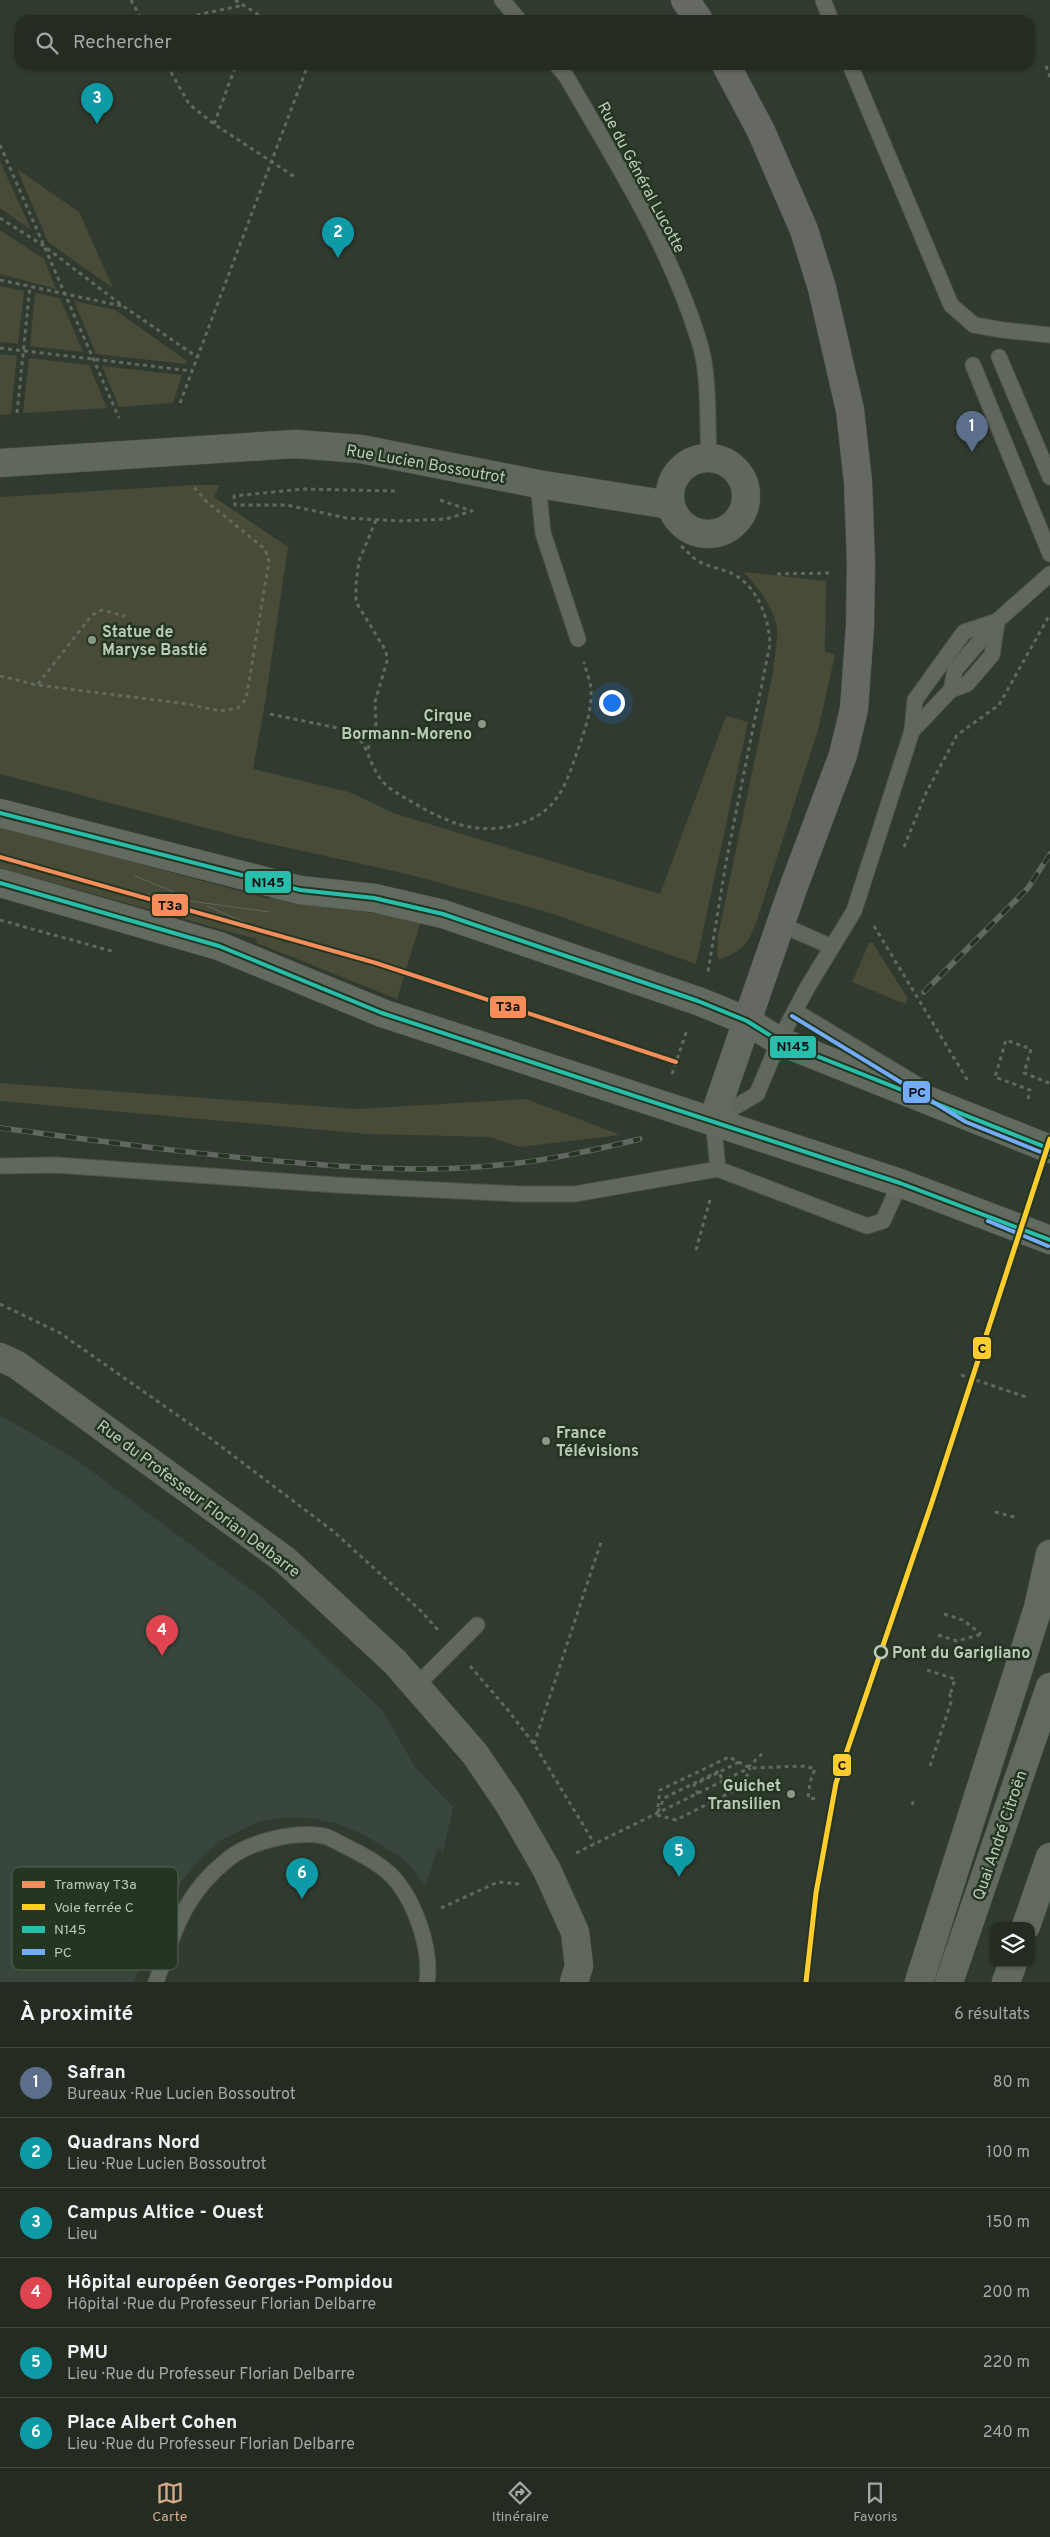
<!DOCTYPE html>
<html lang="fr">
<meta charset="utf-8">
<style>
:root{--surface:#242c22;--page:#2c342a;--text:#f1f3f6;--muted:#a3a7a5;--line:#414840;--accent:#d6ab8b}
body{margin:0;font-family:Overpass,sans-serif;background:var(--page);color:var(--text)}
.controls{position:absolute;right:15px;bottom:15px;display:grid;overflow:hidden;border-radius:10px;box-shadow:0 1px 4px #0004}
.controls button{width:45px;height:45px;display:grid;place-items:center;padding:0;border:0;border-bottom:1px solid var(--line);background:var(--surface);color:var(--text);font:25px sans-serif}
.you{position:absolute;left:611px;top:702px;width:18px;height:18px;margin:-12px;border:4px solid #fff;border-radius:50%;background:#1a73e8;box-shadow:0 0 0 8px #1a73e833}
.badge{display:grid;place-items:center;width:32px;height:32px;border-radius:50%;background:var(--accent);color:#fff;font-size:16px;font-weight:700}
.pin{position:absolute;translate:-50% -41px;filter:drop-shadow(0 1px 2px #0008)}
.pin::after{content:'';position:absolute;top:26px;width:18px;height:15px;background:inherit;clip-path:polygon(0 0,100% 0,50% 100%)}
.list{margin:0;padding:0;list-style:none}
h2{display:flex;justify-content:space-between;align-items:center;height:65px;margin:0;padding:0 20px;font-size:21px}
h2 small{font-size:16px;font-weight:400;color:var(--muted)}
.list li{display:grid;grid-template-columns:32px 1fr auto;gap:15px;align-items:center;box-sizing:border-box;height:70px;padding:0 20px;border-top:1px solid var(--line)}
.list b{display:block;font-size:19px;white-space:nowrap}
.list p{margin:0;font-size:16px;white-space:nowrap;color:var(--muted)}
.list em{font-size:16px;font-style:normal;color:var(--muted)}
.icon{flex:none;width:28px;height:28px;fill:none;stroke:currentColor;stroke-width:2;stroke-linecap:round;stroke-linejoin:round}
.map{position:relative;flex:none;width:1050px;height:1982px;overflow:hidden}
.search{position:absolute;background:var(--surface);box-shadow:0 1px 4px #0004;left:15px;right:15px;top:15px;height:55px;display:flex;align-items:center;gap:12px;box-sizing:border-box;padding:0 18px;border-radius:15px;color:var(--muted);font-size:19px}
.sheet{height:485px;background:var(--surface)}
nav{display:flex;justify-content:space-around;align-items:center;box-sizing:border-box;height:70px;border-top:1px solid var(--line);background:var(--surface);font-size:14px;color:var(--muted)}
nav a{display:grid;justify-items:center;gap:2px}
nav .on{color:var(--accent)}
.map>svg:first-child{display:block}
.medical{fill:#38463d}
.green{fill:#474b38}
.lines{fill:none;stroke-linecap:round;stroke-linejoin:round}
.lane-casing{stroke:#4d544b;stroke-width:17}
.street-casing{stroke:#4d544b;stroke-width:29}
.primary-casing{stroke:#4d574c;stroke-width:29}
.highway-casing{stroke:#4c554b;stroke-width:29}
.path{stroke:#626a5f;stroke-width:3;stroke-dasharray:4 4;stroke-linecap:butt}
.lane{stroke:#60685e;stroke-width:15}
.street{stroke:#60685e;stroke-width:28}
.primary{stroke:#626a60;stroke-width:28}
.highway{stroke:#656863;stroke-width:28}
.tram{stroke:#616860;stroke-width:1}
.rail-casing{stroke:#616860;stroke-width:5.5}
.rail{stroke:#243521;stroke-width:4;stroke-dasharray:11;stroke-linecap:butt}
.bus-1-casing{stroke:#243521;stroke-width:8}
.bus-2-casing{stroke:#243521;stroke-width:8}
.bus-1{stroke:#28beac;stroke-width:4}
.bus-2{stroke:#73acfa;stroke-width:4}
.rail-1-casing{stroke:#243521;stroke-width:9}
.rail-1{stroke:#ffcd2c;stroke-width:5}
.tram-1-casing{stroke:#243521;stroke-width:8}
.tram-1{stroke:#f68d5b;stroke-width:4}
.poi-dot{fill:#8b9888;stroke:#243521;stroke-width:2}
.stop-dot{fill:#243521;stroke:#bccab9;stroke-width:2.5}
.labels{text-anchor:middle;stroke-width:5;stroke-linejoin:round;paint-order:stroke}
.street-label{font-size:16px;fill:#bccab9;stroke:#243521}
.poi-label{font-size:16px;font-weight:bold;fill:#bccab9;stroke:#243521;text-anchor:start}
.stop-label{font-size:16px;font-weight:bold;fill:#bccab9;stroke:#243521;text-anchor:start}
.key{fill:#243521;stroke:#52624f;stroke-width:1}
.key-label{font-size:14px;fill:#bccab9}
.line-badge{stroke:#243521;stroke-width:2}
.pale-badge-label{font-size:14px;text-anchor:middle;font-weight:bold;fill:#111}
</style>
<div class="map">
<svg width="1050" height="1982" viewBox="0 0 1050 1982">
<rect width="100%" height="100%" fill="#303a2e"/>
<path class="medical" d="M0,1415l77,45 189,141 116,109 33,57 38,40 -10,46 -5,-5 -13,39 -14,-20 -12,-11 -40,-24 -24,-9 -26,-5h-27l-22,3 -40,20 -19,17 -20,24 -35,67 -12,33h-134z"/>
<g class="green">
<path d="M0,161l31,69 -31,-22z"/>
<path d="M17,169l62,43 34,76 -65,-46z"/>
<path d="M0,230l44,29 12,30 -56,-15z"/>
<path d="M0,286l24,5 -6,53 -18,-2z"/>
<path d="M35,293l25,5 23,54 -53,-6z"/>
<path d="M74,301l41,9 72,51 -1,3 -90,-10z"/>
<path d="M0,354l17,2 -6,58 -11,1z"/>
<path d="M29,358l60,7 18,43 -84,5z"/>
<path d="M102,366l80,9 -9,28 -54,4z"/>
<path d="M192,485h28l-6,12 74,50 -23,156 -12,66 96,23 47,22 264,80 66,-178 22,6 -52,242 -149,-52 -140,-38 -163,-36 -244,-64v-277z"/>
<path d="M743,572l83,9 -1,70 10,4 -17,75 -61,190c-10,26 -12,29 -38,40l-2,-5 1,-19 55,-264c1,-14 5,-30 4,-43 -2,-20 -20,-44 -34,-57z"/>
<path d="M0,826l269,73 2,-2 150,24 -24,78 -140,-56 -1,-4 -256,-71z"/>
<path d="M872,942l35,55v4l-2,3 -53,-22 17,-39z"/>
<path d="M0,1083l356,26 170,-10 95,36 -102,12 -29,-10 -123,-3 -367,-33z"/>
</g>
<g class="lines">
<g class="lane-casing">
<g id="lane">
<path d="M502,0l17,20"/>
<path d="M823,0l8,20"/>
<path d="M557,65l9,11c49,85 104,170 133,265 11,33 8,82 10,117"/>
<path d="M850,65l101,240 23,20 29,5 47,5"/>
<path d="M999,357l51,120"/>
<path d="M973,365l77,189"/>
<path d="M538,484l5,49 35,106"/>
<path d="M951,690l4,-20 42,-49 53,-47"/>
<path d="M912,731l39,-41 16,-6 25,-29 5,-33"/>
<path d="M780,924l52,23"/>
<path d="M795,1011l121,73"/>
<path d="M0,1166l56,-1 280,20 185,9h54l143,-25"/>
<path d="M900,1183l-17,38 -16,5 -149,-57 -5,-49 44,-26 22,-53 28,-53 47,-77 58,-180 3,-31 49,-68 33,-11"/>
<path d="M416,1686l61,-61"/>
<path d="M156,1982c18,-50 27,-87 71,-122 22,-19 68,-29 97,-24 7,2 15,7 21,10 15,7 32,16 45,28 24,24 42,74 37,108"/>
</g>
</g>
<g class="street-casing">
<g id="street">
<circle cx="708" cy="496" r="38"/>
<path d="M0,463l295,-19 66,5 177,35 132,21"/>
<path d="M0,1357l17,8 268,195 110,102 80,92 34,50 38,66 28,62 4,34 -5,16"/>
</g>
</g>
<g class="primary-casing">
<g id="primary">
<path d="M0,813l300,77 74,8 69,16 255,87 49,20 32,20 271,108"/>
<path d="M0,883l219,63 163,67 518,170 150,57"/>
<path d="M713,1120l34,-99"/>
<path d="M1026,1926l24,-69"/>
<path d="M919,1982l119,-374 12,-54"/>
<path d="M949,1982l101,-295"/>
<path d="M1006,1982l7,-19"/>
</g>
</g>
<g class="highway-casing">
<g id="highway">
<path d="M685,0l14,20"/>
<path d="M726,65l35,66 43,99 18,58 28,122 8,72 3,81 -1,63 -6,83 -11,46 -51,136 -45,130"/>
</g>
</g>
<g class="path">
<path d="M131,0l11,20"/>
<path d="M235,0l32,20"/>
<path d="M173,20l71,-15"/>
<path d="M252,20l3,-7"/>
<path d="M167,65l22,39 25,20 81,53"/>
<path d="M1046,66l4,11"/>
<path d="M214,124l22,-59"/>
<path d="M0,145l119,273"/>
<path d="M0,218l44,28 79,60 74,51"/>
<path d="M0,280l122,26"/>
<path d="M0,348l192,23"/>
<path d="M180,403l128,-338"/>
<path d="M17,413l13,-127"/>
<path d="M395,491l-92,-2 -69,7 1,9h52l59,13 54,3 46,-2 26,-8 -32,-11"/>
<path d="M681,546c5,4 9,9 14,13 12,9 30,9 43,18 21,14 31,43 32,67l-44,218 -18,110"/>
<path d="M777,574l52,-1"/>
<path d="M0,676l37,9 150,19 33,7 18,-3 8,-9 23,-138 -4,-12 -58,-47 -15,-17"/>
<path d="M38,684l54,-69 10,-5 23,6"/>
<path d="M270,714l82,17c20,17 17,43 39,58 20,13 42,26 64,34 32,12 80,5 101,-24 9,-12 14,-27 19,-41 7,-20 17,-45 16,-67 0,-9 -5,-20 -7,-29"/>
<path d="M368,749l8,-25 -1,-22 12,-41 -1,-10 -30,-49v-19l3,-22 17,-41"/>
<path d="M904,847l22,-54 31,-58 42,-30 51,-91"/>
<path d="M0,920l115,32"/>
<path d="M874,926l94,155"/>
<path d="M672,1074l15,-44"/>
<path d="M1028,1099l2,-9 -35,-13 11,-37 25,9 -7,24 25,10"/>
<path d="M696,1250l15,-54"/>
<path d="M0,1304l60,29 150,105 123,93 87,79 18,20"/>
<path d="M961,1375l65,22"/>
<path d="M995,1512l23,6"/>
<path d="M944,1614l19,6 18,14"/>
<path d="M938,1635l19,6 25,-7"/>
<path d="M470,1666l37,43 27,35 60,99"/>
<path d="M927,1670l28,9 -5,16"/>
<path d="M534,1744l68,-205"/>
<path d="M930,1766l21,-64 -1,-7 -4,4"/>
<path d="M698,1794l-4,-9 47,-24"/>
<path d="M912,1805l2,-6"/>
<path d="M658,1812l6,-14 55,-27 4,12"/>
<path d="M657,1815l3,-25 69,-33 21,11 55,-2 10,3 -5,13 -2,16 10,1"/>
<path d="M657,1815l19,5 67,-34 7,-18"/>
<path d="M576,1853l169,-83 17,-16"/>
<path d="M441,1908l57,-26 21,2"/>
</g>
<use href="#lane" class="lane"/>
<use href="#street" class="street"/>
<use href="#primary" class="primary"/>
<use href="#highway" class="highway"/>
<g class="tram">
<path d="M135,876l54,22"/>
<path d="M126,892l143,20"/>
<path d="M207,906l58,25"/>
</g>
<g class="rail-casing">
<g id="rail">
<path d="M924,992l104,-104 22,-34"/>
<path d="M0,1128c100,13 199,27 300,35 66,6 133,9 199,2 48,-4 95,-15 141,-26"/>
</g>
</g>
<use href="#rail" class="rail"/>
<g class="bus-1-casing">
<g id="bus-1">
<path d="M0,813l300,77 74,8 69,16 255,87 49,20 32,20 271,108"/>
<path d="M0,883l219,63 163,67 518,170 150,57"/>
</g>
</g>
<g class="bus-2-casing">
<g id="bus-2">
<path d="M792,1016l174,106 82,33"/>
<path d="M988,1221l60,25"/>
</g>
</g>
<use href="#bus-1" class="bus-1"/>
<use href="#bus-2" class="bus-2"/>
<g class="rail-1-casing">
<path id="rail-1" d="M806,1982l10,-89 20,-110 96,-281 118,-363"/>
</g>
<use href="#rail-1" class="rail-1"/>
<g class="tram-1-casing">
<path id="tram-1" d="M0,857l376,106 300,99"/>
</g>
<use href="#tram-1" class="tram-1"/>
</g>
<g class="poi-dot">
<circle cx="92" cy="640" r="5"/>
<circle cx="482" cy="724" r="5"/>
<circle cx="546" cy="1441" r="5"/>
<circle cx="791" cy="1794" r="5"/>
</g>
<circle class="stop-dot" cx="881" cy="1652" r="6"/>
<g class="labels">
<g class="street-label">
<text transform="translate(642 177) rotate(62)" y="6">Rue du Général Lucotte</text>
<text transform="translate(426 463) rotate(10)" y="6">Rue Lucien Bossoutrot</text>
<text transform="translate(199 1498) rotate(37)" y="6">Rue du Professeur Florian Delbarre</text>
<text transform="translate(999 1835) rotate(-71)" y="6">Quai André Citroën</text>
</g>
<g class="poi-label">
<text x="102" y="637">Statue de<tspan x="102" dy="18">Maryse Bastié</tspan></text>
<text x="472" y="721" text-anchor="end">Cirque<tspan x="472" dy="18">Bormann-Moreno</tspan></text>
<text x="556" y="1438">France<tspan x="556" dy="18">Télévisions</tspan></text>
<text x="781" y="1791" text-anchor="end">Guichet<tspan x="781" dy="18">Transilien</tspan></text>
</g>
<g class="stop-label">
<text x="892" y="1658">Pont du Garigliano</text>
</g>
</g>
<rect x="12" y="1867" width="166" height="103" rx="8" class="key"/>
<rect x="22" y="1881" width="23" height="7" fill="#f68d5b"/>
<rect x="22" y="1904" width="23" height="6" fill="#ffcd2c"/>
<rect x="22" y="1926" width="23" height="7" fill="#28beac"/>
<rect x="22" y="1949" width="23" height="6" fill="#73acfa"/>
<g class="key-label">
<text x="54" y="1889">Tramway T3a</text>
<text x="54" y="1912">Voie ferrée C</text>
<text x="54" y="1934">N145</text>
<text x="54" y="1957">PC</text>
</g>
<g class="line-badge">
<rect x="244" y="870" width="48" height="24" rx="5" fill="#28beac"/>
<rect x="151" y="893" width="38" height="24" rx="5" fill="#f68d5b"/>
<rect x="489" y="995" width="38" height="24" rx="5" fill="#f68d5b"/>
<rect x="769" y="1035" width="48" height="24" rx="5" fill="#28beac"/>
<rect x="902" y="1080" width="29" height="24" rx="5" fill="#73acfa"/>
<rect x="972" y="1336" width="20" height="24" rx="5" fill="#ffcd2c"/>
<rect x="832" y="1753" width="20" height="24" rx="5" fill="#ffcd2c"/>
</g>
<g class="pale-badge-label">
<text x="268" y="887">N145</text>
<text x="170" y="910">T3a</text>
<text x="508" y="1011">T3a</text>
<text x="793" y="1051">N145</text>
<text x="917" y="1097">PC</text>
<text x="982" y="1353">C</text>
<text x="842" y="1770">C</text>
</g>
</svg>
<div class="controls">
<button><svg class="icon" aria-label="layers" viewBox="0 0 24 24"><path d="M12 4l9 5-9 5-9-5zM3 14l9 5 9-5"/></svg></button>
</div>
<div class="you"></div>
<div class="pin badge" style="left:972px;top:452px;background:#5c6f8a">1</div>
<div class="pin badge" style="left:338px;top:258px;background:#0f9aa8">2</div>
<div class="pin badge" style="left:97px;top:124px;background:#0f9aa8">3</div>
<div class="pin badge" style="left:162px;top:1656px;background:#e0444e">4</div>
<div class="pin badge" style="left:679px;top:1877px;background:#0f9aa8">5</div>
<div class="pin badge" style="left:302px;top:1899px;background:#0f9aa8">6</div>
<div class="search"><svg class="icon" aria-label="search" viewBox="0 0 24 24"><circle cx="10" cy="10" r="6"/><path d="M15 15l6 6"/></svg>Rechercher</div>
</div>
<section class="sheet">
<h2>À proximité<small>6 résultats</small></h2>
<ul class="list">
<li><span class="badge" style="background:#5c6f8a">1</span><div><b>Safran</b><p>Bureaux · Rue Lucien Bossoutrot</p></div><em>80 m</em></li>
<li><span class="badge" style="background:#0f9aa8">2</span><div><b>Quadrans Nord</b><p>Lieu · Rue Lucien Bossoutrot</p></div><em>100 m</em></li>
<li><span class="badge" style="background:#0f9aa8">3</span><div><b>Campus Altice - Ouest</b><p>Lieu</p></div><em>150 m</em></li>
<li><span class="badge" style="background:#e0444e">4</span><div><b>Hôpital européen Georges-Pompidou</b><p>Hôpital · Rue du Professeur Florian Delbarre</p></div><em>200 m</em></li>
<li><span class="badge" style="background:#0f9aa8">5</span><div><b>PMU</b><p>Lieu · Rue du Professeur Florian Delbarre</p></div><em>220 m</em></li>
<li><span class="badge" style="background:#0f9aa8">6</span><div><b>Place Albert Cohen</b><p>Lieu · Rue du Professeur Florian Delbarre</p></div><em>240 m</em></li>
</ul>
</section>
<nav>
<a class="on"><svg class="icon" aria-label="map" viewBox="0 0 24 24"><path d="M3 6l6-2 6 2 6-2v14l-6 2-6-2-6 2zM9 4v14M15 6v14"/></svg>Carte</a>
<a><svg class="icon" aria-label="directions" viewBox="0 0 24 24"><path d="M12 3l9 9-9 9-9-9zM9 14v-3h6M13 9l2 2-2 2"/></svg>Itinéraire</a>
<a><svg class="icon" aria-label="saved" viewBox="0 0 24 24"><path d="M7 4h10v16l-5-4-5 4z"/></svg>Favoris</a>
</nav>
